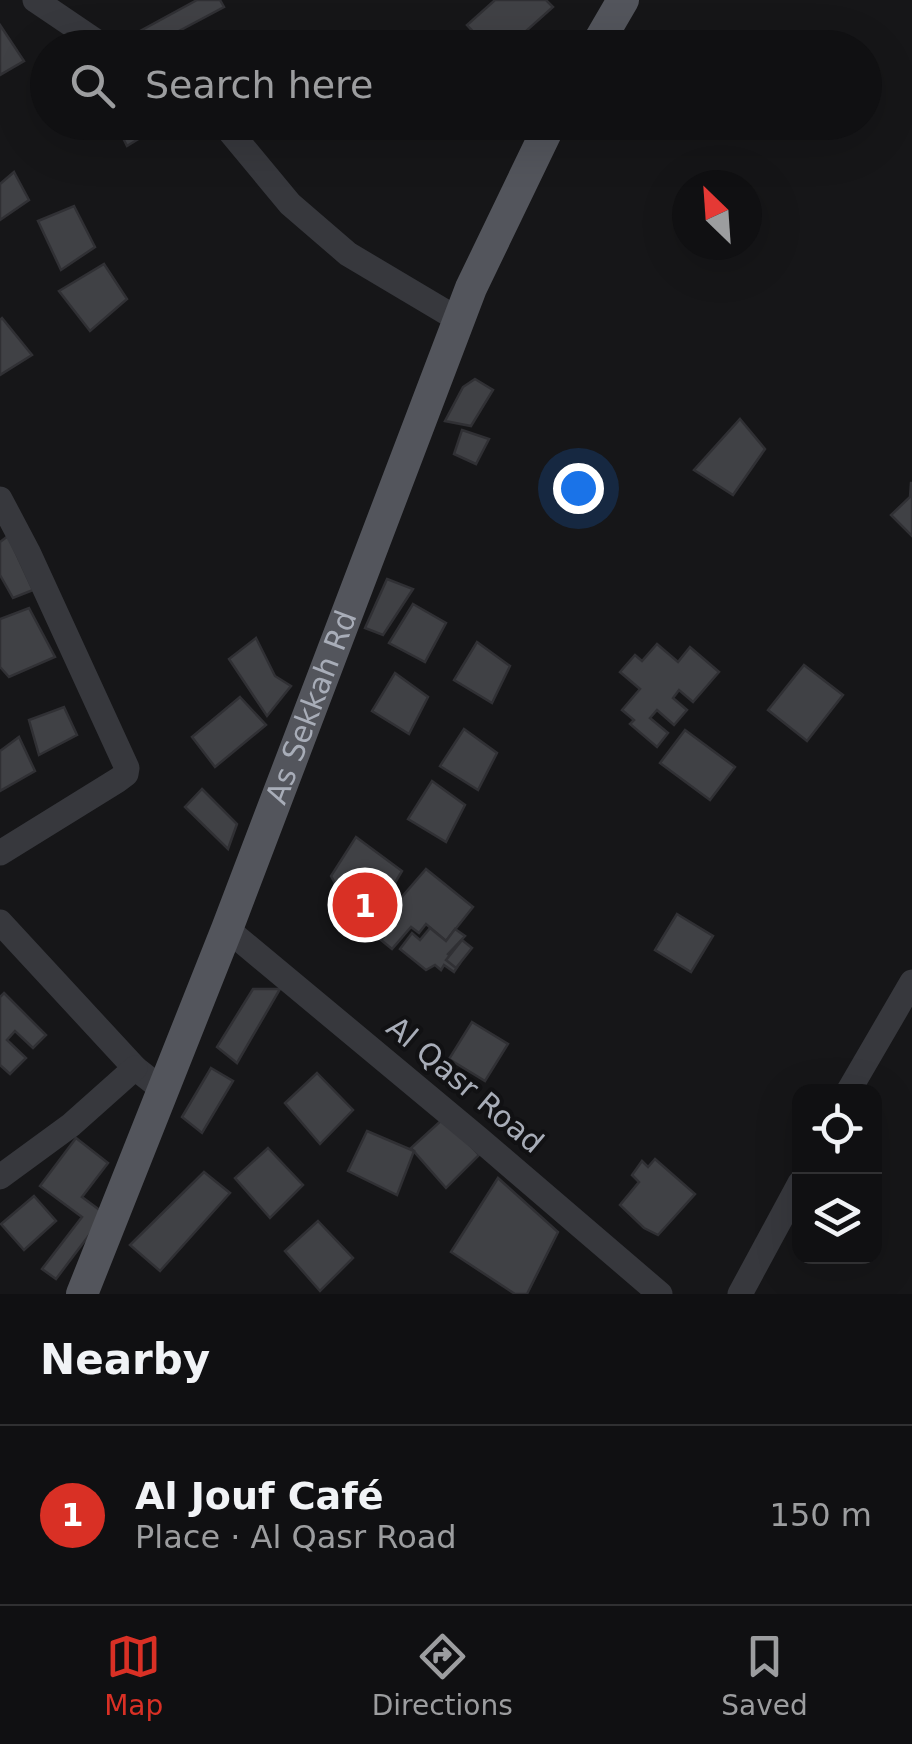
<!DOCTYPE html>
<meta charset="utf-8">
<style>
:root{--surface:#101012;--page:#1e1e20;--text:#f1f3f6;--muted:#9c9d9f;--line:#303032;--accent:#d93025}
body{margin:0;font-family:"DejaVu Sans",sans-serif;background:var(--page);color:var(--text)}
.controls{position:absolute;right:30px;bottom:30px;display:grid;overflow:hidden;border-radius:20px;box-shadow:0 10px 40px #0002}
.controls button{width:90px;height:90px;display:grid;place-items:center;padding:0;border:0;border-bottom:2px solid var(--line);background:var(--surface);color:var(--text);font:50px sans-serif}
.compass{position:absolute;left:672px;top:170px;width:90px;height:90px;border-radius:50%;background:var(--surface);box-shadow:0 10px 40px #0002;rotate:335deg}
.you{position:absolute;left:578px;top:488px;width:35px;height:35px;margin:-25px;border:8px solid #fff;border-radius:50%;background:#1a73e8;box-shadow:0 0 0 15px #1a73e833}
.badge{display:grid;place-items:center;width:65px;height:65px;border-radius:50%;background:var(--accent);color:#fff;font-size:32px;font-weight:700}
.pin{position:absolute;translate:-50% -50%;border:5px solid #fff;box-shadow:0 2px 10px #0006}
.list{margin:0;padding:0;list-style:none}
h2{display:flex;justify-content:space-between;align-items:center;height:130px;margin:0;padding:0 40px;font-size:42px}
h2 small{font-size:32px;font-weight:400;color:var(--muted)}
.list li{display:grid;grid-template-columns:65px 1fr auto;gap:30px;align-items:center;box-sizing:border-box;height:180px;padding:0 40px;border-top:2px solid var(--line)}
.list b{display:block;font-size:38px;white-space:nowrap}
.list p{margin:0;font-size:32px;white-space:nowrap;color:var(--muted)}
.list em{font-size:32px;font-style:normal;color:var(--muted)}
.icon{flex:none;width:55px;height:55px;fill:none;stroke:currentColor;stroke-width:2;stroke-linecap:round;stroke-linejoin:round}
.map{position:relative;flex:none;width:912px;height:1294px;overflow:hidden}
.search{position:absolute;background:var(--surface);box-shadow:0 10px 40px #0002;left:30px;right:30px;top:30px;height:110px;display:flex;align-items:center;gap:25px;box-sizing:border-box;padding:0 35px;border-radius:55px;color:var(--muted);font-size:38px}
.sheet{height:310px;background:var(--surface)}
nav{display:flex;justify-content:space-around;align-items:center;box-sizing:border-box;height:140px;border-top:2px solid var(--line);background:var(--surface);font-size:28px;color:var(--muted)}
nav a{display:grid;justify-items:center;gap:5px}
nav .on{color:var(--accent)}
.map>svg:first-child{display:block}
.building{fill:#404145;stroke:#303034;stroke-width:2.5}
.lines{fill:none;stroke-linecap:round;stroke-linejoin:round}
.minor{stroke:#37383d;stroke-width:25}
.major{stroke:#53555c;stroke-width:32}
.labels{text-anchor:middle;stroke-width:8;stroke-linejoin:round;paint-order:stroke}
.street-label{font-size:30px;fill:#a8adb8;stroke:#111113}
</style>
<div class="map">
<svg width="912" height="1294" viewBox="0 0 912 1294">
<rect width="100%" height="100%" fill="#161618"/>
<g class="building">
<path d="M197,0h23l4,7 -77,41h-9l-7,-12z"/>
<path d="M495,0h51l7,7 -46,41h-19l-21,-23z"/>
<path d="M0,25l24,36 -24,14z"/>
<path d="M115,122h51l-39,24z"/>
<path d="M14,172l15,28 -29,20v-36z"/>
<path d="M74,206l21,41 -34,23 -23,-49z"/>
<path d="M104,264l23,35 -37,32 -31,-40z"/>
<path d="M2,318l30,37 -32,20v-55z"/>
<path d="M475,379l18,11 -22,36 -26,-5 18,-34z"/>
<path d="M740,419l25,30 -32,46 -39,-25z"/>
<path d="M462,430l27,9 -13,25 -22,-10z"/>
<path d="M911,483h1v53l-21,-21 19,-18z"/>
<path d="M8,536l25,54 -20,8 -13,-23v-33z"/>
<path d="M387,579l26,10 -30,46 -18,-7z"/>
<path d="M413,604l33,19 -21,39 -36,-19z"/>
<path d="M29,608l26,49 -46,20 -9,-10v-48z"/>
<path d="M256,638l19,38 16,10 -24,30 -38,-57z"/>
<path d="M477,642l33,24 -18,37 -38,-23z"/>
<path d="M657,644l21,18 12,-15 29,25 -26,30 -14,-12 -6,8 14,12 -13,15 -17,-15 -7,8 18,15 -11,14 -27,-23 4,-4 -12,-10 18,-21 -20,-17 15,-17 7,6z"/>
<path d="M804,665l39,30 -36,46 -39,-31z"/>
<path d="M395,673l33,24 -19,37 -37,-23z"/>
<path d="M240,697l26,28 -51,42 -23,-30z"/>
<path d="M64,707l13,28 -38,20 -10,-35z"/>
<path d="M464,729l33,24 -19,37 -38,-24z"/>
<path d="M685,730l50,37 -25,33 -50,-37z"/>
<path d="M19,737l16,34 -35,20v-40z"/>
<path d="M432,781l33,24 -19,37 -38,-23z"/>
<path d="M202,789l35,35 -9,25 -43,-42z"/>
<path d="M356,837l46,34 -38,64 -33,-59z"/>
<path d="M426,869l47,38 -27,34 -20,-17 -7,9 -8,-6 -19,22 -11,-9 4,-5 -4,-4 19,-23 -5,-3z"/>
<path d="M677,914l36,22 -22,36 -36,-22z"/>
<path d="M430,928l16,13 9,-12 10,7 -17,18 12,9 -6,9 -10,-7 -3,5 -6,-5 -9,5 -26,-21 12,-16 8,7z"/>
<path d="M462,940l10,8 -16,20 -10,-8z"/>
<path d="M253,989h27l-43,74 -20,-16z"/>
<path d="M4,993l42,42 -13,13 -18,-17 -8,9 19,18 -16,16 -10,-9v-68z"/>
<path d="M472,1022l36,22 -23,37 -36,-22z"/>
<path d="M211,1068l22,13 -31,52 -20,-16z"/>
<path d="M317,1073l36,37 -33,34 -35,-41z"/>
<path d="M444,1118l35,37 -33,33 -35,-40z"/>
<path d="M367,1131l47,20 -17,44 -49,-24z"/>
<path d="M76,1138l32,25 -26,34 23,17 -49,65 -14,-10 40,-52 -42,-31z"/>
<path d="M268,1148l35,37 -33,33 -35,-40z"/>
<path d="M655,1159l40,35 -37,41 -14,-7 -24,-23 19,-23 -7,-7 10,-14 6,6z"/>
<path d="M204,1172l26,21 -70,78 -30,-26z"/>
<path d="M498,1178l60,54 -31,62h-12l-64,-42z"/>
<path d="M34,1196l22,25 -32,29 -23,-26z"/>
<path d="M318,1221l35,37 -33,33 -35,-40z"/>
</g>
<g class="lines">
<g class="minor">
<path d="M35,0l71,48"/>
<path d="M222,122l68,82 58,50 111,66"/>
<path d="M0,499l28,53 99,216 -1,6 -8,6 -118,73"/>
<path d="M0,922l135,146 28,22"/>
<path d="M227,929l251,209 182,156"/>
<path d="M848,1092l64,-110"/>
<path d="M0,1177l71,-52 64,-57"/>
<path d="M740,1294l60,-111"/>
</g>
<g class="major">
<path d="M595,48l28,-48"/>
<path id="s1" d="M82,1294l145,-365 244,-641 80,-166"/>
</g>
</g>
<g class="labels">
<g class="street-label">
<text dy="10" stroke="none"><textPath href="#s1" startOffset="630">As Sekkah Rd</textPath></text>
<text transform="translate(465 1085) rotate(40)" y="10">Al Qasr Road</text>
</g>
</g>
</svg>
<div class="controls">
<button><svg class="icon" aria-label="locate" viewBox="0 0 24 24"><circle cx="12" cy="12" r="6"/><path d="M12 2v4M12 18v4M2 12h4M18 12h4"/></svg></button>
<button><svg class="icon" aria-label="layers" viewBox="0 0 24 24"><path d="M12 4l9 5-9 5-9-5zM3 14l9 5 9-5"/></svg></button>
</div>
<svg class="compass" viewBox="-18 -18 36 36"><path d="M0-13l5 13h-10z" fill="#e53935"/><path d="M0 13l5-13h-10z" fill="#9c9d9f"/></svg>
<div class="you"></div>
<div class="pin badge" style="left:365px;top:905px">1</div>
<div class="search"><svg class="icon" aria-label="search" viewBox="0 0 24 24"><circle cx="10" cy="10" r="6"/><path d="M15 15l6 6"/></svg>Search here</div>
</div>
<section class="sheet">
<h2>Nearby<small></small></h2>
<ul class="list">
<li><span class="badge">1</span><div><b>Al Jouf Café</b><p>Place · Al Qasr Road</p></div><em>150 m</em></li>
</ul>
</section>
<nav>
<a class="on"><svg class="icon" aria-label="map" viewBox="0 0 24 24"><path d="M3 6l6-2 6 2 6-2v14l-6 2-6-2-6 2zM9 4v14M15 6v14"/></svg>Map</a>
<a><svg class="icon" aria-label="directions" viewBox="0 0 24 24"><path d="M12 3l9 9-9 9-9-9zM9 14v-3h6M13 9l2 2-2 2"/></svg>Directions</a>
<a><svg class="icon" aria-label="saved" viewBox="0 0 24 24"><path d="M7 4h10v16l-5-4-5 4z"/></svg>Saved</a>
</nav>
